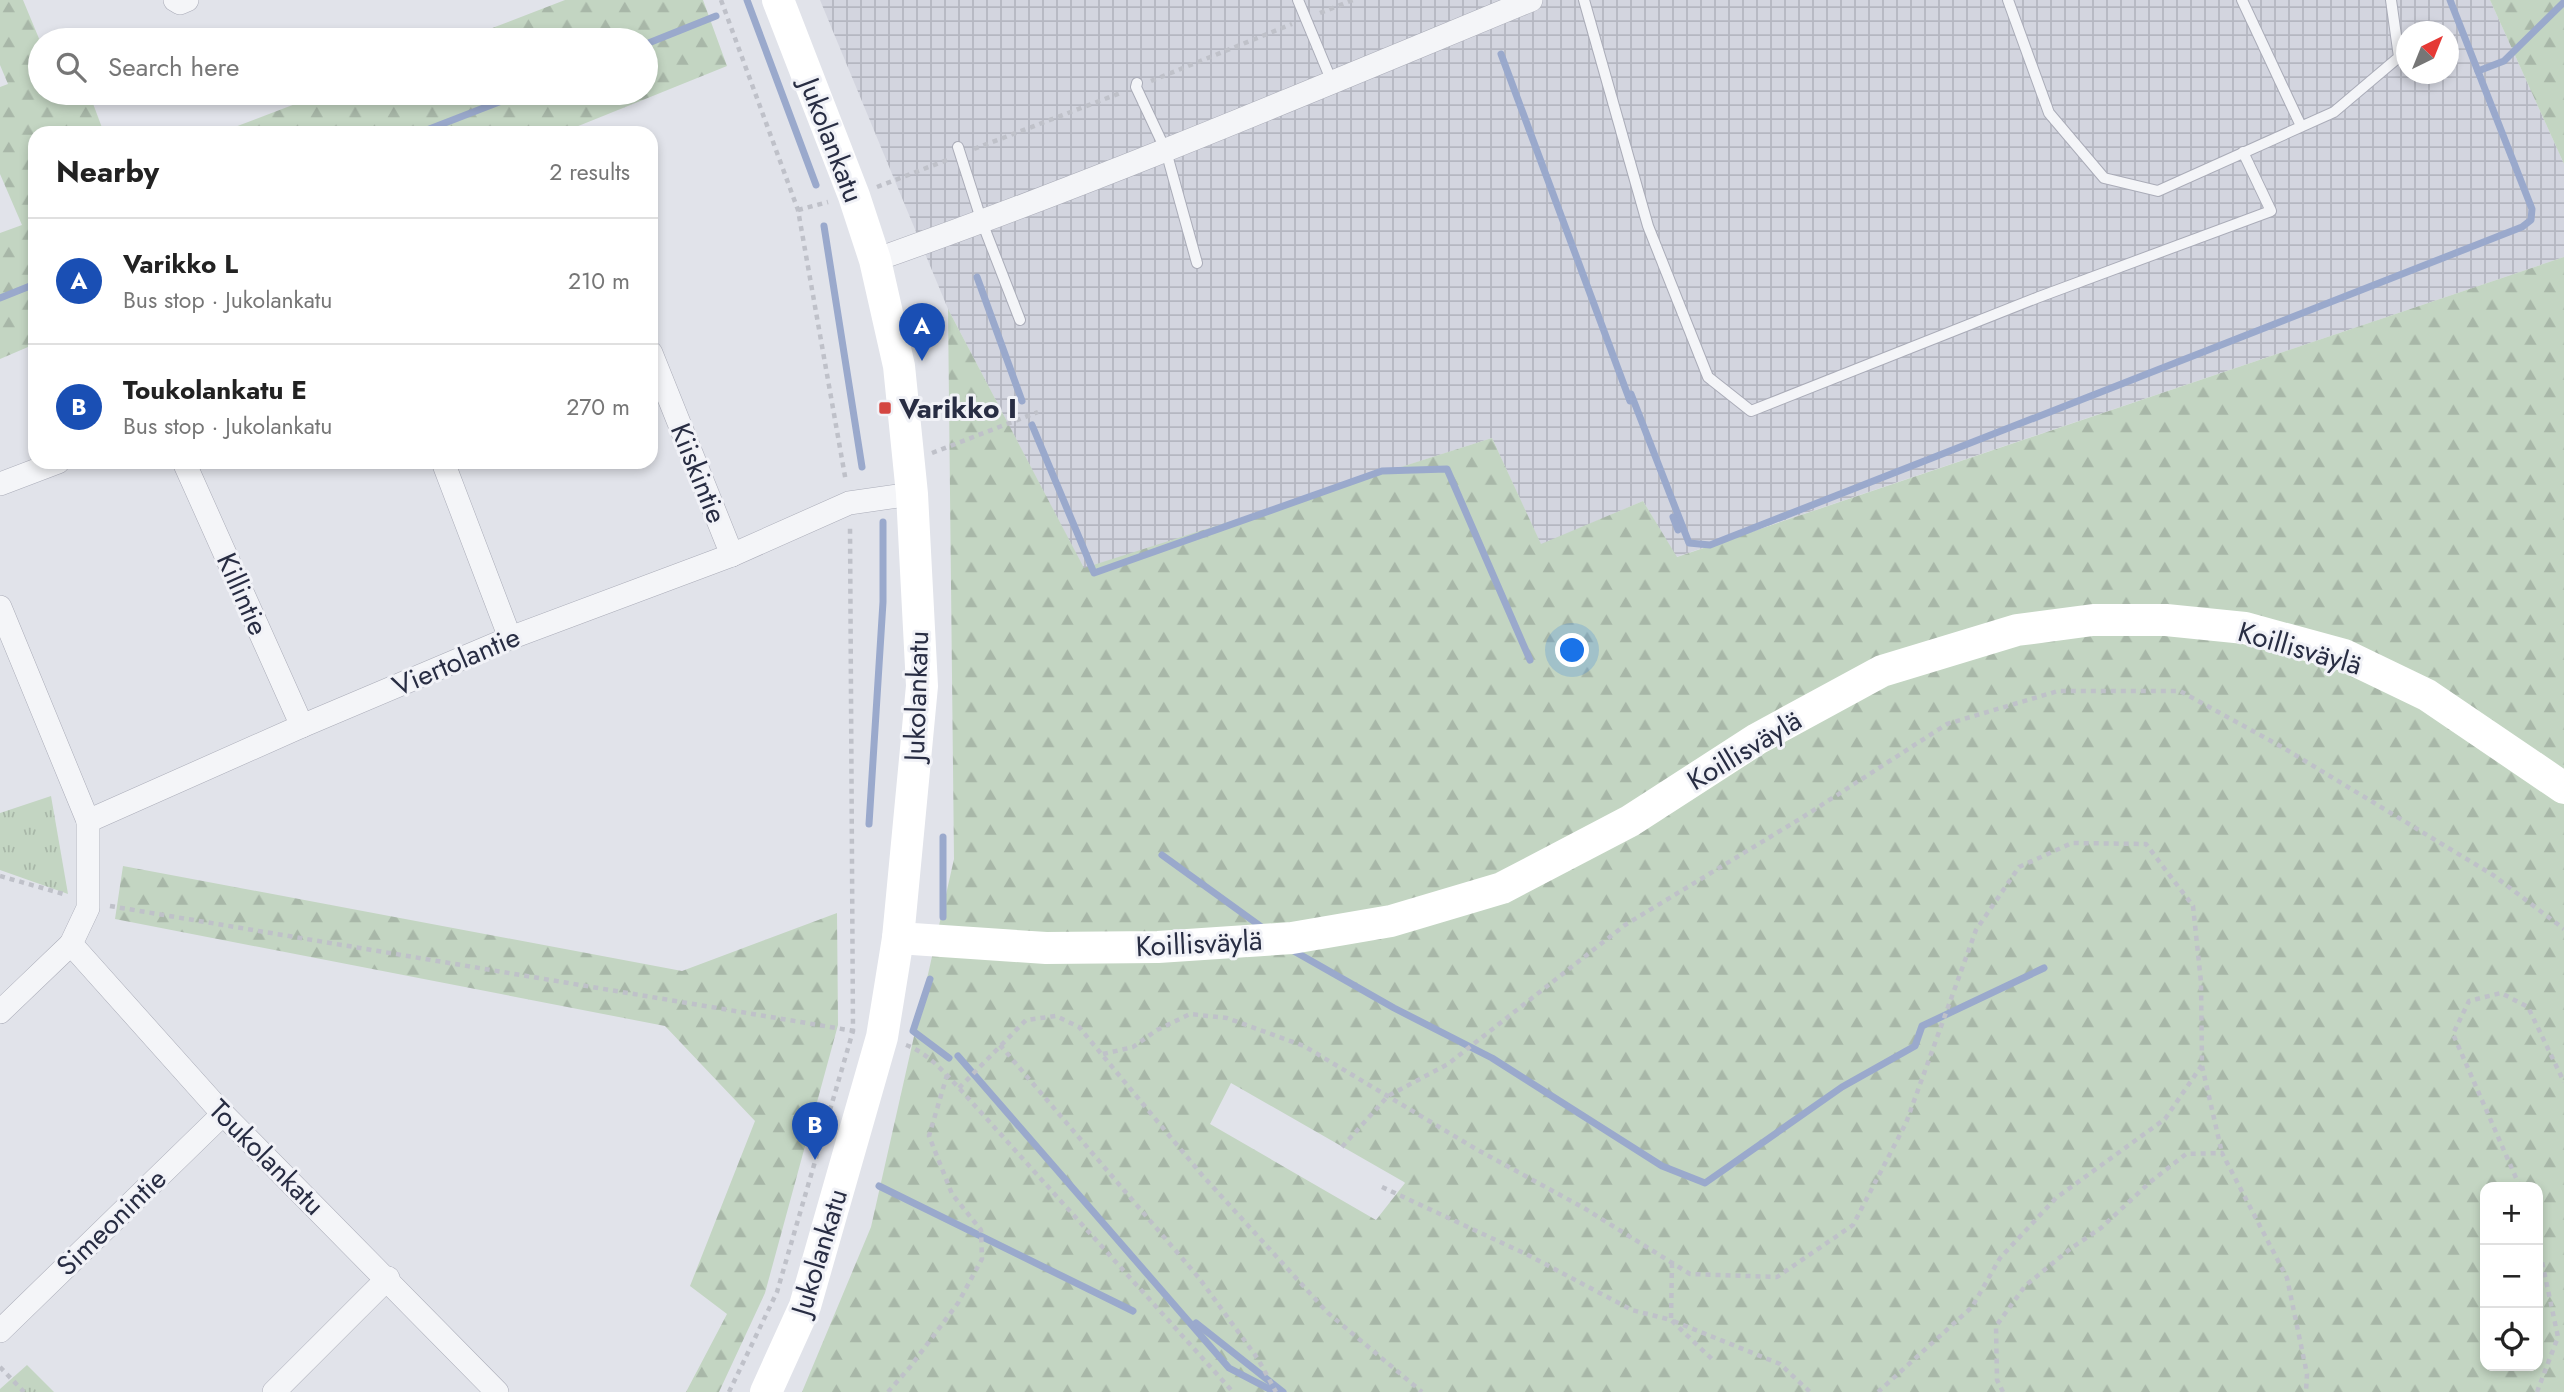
<!DOCTYPE html>
<meta charset="utf-8">
<style>
:root{--surface:#fff;--page:#f2f2f2;--text:#222;--muted:#767676;--line:#e0e0e0;--accent:#0b8043}
body{margin:0;font-family:Jost,sans-serif;background:var(--page);color:var(--text)}
.controls{position:absolute;right:21px;bottom:21px;display:grid;overflow:hidden;border-radius:14px;box-shadow:0 4px 10px #0003}
.controls button{width:63px;height:63px;display:grid;place-items:center;padding:0;border:0;border-bottom:2px solid var(--line);background:var(--surface);color:var(--text);font:35px sans-serif}
.compass{position:absolute;left:2396px;top:21px;width:63px;height:63px;border-radius:50%;background:var(--surface);box-shadow:0 4px 10px #0003;rotate:43deg}
.you{position:absolute;left:1573px;top:651px;width:24px;height:24px;margin:-18px;border:5px solid #fff;border-radius:50%;background:#1a73e8;box-shadow:0 0 0 10px #1a73e833}
.badge{display:grid;place-items:center;width:46px;height:46px;border-radius:50%;background:var(--accent);color:#fff;font-size:23px;font-weight:700}
.pin{position:absolute;translate:-50% -58px;filter:drop-shadow(0 2px 4px #0008)}
.pin::after{content:'';position:absolute;top:37px;width:24px;height:21px;background:inherit;clip-path:polygon(0 0,100% 0,50% 100%)}
.list{margin:0;padding:0;list-style:none}
h2{display:flex;justify-content:space-between;align-items:center;height:91px;margin:0;padding:0 28px;font-size:30px}
h2 small{font-size:23px;font-weight:400;color:var(--muted)}
.list li{display:grid;grid-template-columns:46px 1fr auto;gap:21px;align-items:center;box-sizing:border-box;height:126px;padding:0 28px;border-top:2px solid var(--line)}
.list b{display:block;font-size:26px;white-space:nowrap}
.list p{margin:0;font-size:23px;white-space:nowrap;color:var(--muted)}
.list em{font-size:23px;font-style:normal;color:var(--muted)}
.icon{flex:none;width:38px;height:38px;fill:none;stroke:currentColor;stroke-width:2;stroke-linecap:round;stroke-linejoin:round}
.map{position:relative;flex:none;width:2564px;height:1392px;overflow:hidden}
.search{position:absolute;background:var(--surface);box-shadow:0 4px 10px #0003;left:28px;top:28px;width:630px;height:77px;display:flex;align-items:center;gap:18px;box-sizing:border-box;padding:0 24px;border-radius:38px;color:var(--muted);font-size:26px}
.panel{position:absolute;background:var(--surface);box-shadow:0 4px 10px #0003;left:28px;top:126px;width:630px;height:343px;border-radius:21px}
.map>svg:first-child{display:block}
.industrial{fill:url(#industrial-grid);fill-rule:evenodd}
.forest{fill:url(#forest-firs);fill-rule:evenodd}
.park{fill:url(#park-tufts)}
.lines{fill:none;stroke-linecap:round;stroke-linejoin:round}
.stream{stroke:#9aa9cc;stroke-width:7}
.lane-casing{stroke:#aaacb8;stroke-width:12}
.street-casing{stroke:#aaacb8;stroke-width:24}
.path{stroke:#bfc1c9;stroke-width:4.5;stroke-dasharray:5 5;stroke-linecap:butt}
.lane{stroke:#f4f5f8;stroke-width:10}
.street{stroke:#f4f5f8;stroke-width:23}
.secondary{stroke:#fff;stroke-width:32}
.poi-dot{fill:#d44641;stroke:#f1f2f7;stroke-width:2.5}
.labels{text-anchor:middle;stroke-width:6;stroke-linejoin:round;paint-order:stroke}
.street-label{font-size:28px;fill:#282d43;stroke:#f1f2f7}
.poi-label{font-size:28px;font-weight:bold;fill:#282d43;stroke:#f1f2f7;text-anchor:start}
</style>
<div class="map">
<svg width="2564" height="1392" viewBox="0 0 2564 1392">
<defs>
<pattern id="industrial-grid" width="8" height="8" patternUnits="userSpaceOnUse" patternTransform="scale(1.75)"><rect width="8" height="8" fill="#d3d5df"/><path d="M0 4h8M4 0v8" fill="none" stroke="#b5b7c1"/></pattern>
<pattern id="forest-firs" width="22" height="20" patternUnits="userSpaceOnUse" patternTransform="scale(1.75)"><rect width="22" height="20" fill="#c3d5c2"/><path d="M5 1l3.5 6h-7zM16 11l3.5 6h-7z" fill="#a8b7a8"/></pattern>
<pattern id="park-tufts" width="24" height="20" patternUnits="userSpaceOnUse" patternTransform="scale(1.75)"><rect width="24" height="20" fill="#c3d5c2"/><path d="M3 7l-1-3M5 7V3M7 7l1-3M15 17l-1-3M17 17v-4M19 17l1-3" fill="none" stroke="#a8b7a8"/></pattern>
</defs>
<rect width="100%" height="100%" fill="#e1e3ea"/>
<path class="industrial" d="M820,0h1670l74,164v93l-888,300 -33,-56 -102,44 -49,-107 -408,131 -136,-260zM2406,32h42v42h-42z"/>
<g class="forest">
<path d="M0,0h23l17,41v52h49l15,40h-69v211l-35,15v-126l22,-8 -22,-51v-87l8,-3 -8,-19z"/>
<path d="M565,0h138l24,66 -166,67h-342l105,-40h322v-53h-185z"/>
<path d="M2490,0h74v164z"/>
<path d="M2564,257v1135h-1762l69,-165 83,-368 -6,-550 136,259 408,-130 49,106 102,-43 34,56zM1231,1083l173,99 1,1 -29,37 -166,-96zM2485,1187h53v179h-53z"/>
<path d="M123,866l559,105 155,-58 1,112 -73,268 -46,99h-33l41,-78 -37,-28 65,-165 -90,-95 -550,-107z"/>
</g>
<g class="park">
<path d="M51,796l17,98 -68,-24v-57z"/>
<path d="M27,1365l27,27h-54v-3z"/>
</g>
<g class="lines">
<g class="stream">
<path d="M747,0l69,185"/>
<path d="M646,44l70,-28"/>
<path d="M1501,54l129,347"/>
<path d="M2478,71l26,-10 60,-59"/>
<path d="M419,133l103,-40"/>
<path d="M824,226l38,241"/>
<path d="M977,277l45,124"/>
<path d="M0,298l35,-14"/>
<path d="M1631,394l58,149 21,2 812,-318 9,-7 1,-11 -82,-209"/>
<path d="M1032,425l62,148 288,-102 65,-2 83,191"/>
<path d="M1673,517l5,13"/>
<path d="M869,824l14,-222v-80"/>
<path d="M943,837v80"/>
<path d="M1162,855l101,73"/>
<path d="M1292,950l102,58 98,50 170,108 43,17 137,-96 73,-41 7,-20 122,-58"/>
<path d="M930,979l-17,52 36,27"/>
<path d="M958,1056l271,312 46,24"/>
<path d="M879,1186l254,125"/>
<path d="M1196,1323l87,69"/>
</g>
<g class="lane-casing">
<g id="lane">
<path d="M1298,0l34,82"/>
<path d="M1584,0l64,226 60,151 43,34 288,-114 232,-86 -28,-59"/>
<path d="M2008,0l41,113 55,65 54,13 176,-79 65,-55 -8,-57"/>
<path d="M2242,0l59,126"/>
<path d="M1137,83l-1,4 30,64 31,112"/>
<path d="M958,147l24,75 38,98"/>
</g>
</g>
<g class="street-casing">
<g id="street">
<path d="M175,0l5,3 7,-3"/>
<path d="M875,260c222,-78 438,-170 656,-260"/>
<path d="M651,353l81,202"/>
<path d="M184,462l118,264"/>
<path d="M443,462l67,176"/>
<path d="M0,484l58,-22"/>
<path d="M0,607l88,214"/>
<path d="M0,1012l71,-68"/>
<path d="M0,1331l223,-217"/>
<path d="M274,1392l114,-114"/>
<path d="M497,1392l-274,-278 -152,-170 17,-36v-87l214,-95 208,-88 222,-83 117,-52 63,-9"/>
</g>
</g>
<g class="path">
<path d="M721,0l77,210 48,272"/>
<path d="M1320,13l33,-13"/>
<path d="M1151,81l141,-57"/>
<path d="M974,149l149,-57"/>
<path d="M877,187l70,-27"/>
<path d="M798,210l30,-8"/>
<path d="M932,453l106,-41"/>
<path d="M0,876l67,19"/>
<path d="M110,906l744,125"/>
<path d="M906,1045c22,8 37,26 53,43l274,304"/>
<path d="M1000,1045l199,233 59,81 18,33"/>
<path d="M1103,1054l30,-7 24,-17 33,-16 37,4 77,28 172,103 108,59 106,66 87,3 76,-52 53,-102 70,-193 43,-63 53,-24 74,1 47,62 8,76 1,83 -37,54 -109,79 -56,60 -28,49 -94,85"/>
<path d="M2202,1066l20,87"/>
<path d="M959,1088l67,-68 30,-4 23,11 123,148 126,138 94,79"/>
<path d="M1342,1147l46,-51 60,-32 177,-139 178,-108 144,-93 111,-33h122l102,56 211,128 71,54"/>
<path d="M1382,1187l146,68 104,55 39,10 44,42"/>
<path d="M2520,1187l-67,-153 16,-33 32,-8 27,14 36,75"/>
<path d="M1672,1263l-1,57 109,44 30,28"/>
<path d="M0,1367l24,25"/>
<path d="M729,1392l48,-100 76,-261 -3,-505"/>
<path d="M888,1392l22,-25 48,-64 24,-44 -1,-29 -29,-36 -23,-58 18,-61"/>
<path d="M2003,1392l-6,-12 -1,-54 29,-40 45,-37 31,-21 48,-45 37,-29 36,-1 65,125 20,96 -1,18"/>
<path d="M2537,1392l21,-55 -20,-94"/>
</g>
<use href="#lane" class="lane"/>
<use href="#street" class="street"/>
<g class="secondary">
<path d="M898,938l148,10 112,-1 134,-9 99,-17 111,-33 128,-67 127,-82 125,-68 135,-41 76,-10h73l79,8 99,27 83,40 137,93"/>
<path d="M766,1392l39,-86 77,-269 16,-99 24,-252 -10,-192 -13,-128 -24,-106 -21,-64 -76,-196"/>
</g>
</g>
<rect class="poi-dot" x="878" y="401" width="14" height="14" rx="3.5"/>
<g class="labels">
<g class="street-label">
<text transform="translate(832 140) rotate(69)" y="10">Jukolankatu</text>
<text transform="translate(699 473) rotate(68)" y="10">Kiiskintie</text>
<text transform="translate(243 594) rotate(66)" y="10">Killintie</text>
<text transform="translate(2300 648) rotate(16)" y="10">Koillisväylä</text>
<text transform="translate(456 661) rotate(-23)" y="10">Viertolantie</text>
<text transform="translate(916 696) rotate(-88)" y="10">Jukolankatu</text>
<text transform="translate(1744 750) rotate(-31)" y="10">Koillisväylä</text>
<text transform="translate(1199 943) rotate(-3)" y="10">Koillisväylä</text>
<text transform="translate(267 1157) rotate(45)" y="10">Toukolankatu</text>
<text transform="translate(111 1222) rotate(-44)" y="10">Simeonintie</text>
<text transform="translate(819 1252) rotate(-73)" y="10">Jukolankatu</text>
</g>
<g class="poi-label">
<text x="899" y="418">Varikko I</text>
</g>
</g>
</svg>
<div class="controls">
<button>+</button>
<button>−</button>
<button><svg class="icon" aria-label="locate" viewBox="0 0 24 24"><circle cx="12" cy="12" r="6"/><path d="M12 2v4M12 18v4M2 12h4M18 12h4"/></svg></button>
</div>
<svg class="compass" viewBox="-18 -18 36 36"><path d="M0-13l5 13h-10z" fill="#e53935"/><path d="M0 13l5-13h-10z" fill="#767676"/></svg>
<div class="you"></div>
<div class="pin badge" style="left:922px;top:361px;background:#1a4fb4">A</div>
<div class="pin badge" style="left:815px;top:1160px;background:#1a4fb4">B</div>
<div class="search"><svg class="icon" aria-label="search" viewBox="0 0 24 24"><circle cx="10" cy="10" r="6"/><path d="M15 15l6 6"/></svg>Search here</div>
<section class="panel">
<h2>Nearby<small>2 results</small></h2>
<ul class="list">
<li><span class="badge" style="background:#1a4fb4">A</span><div><b>Varikko L</b><p>Bus stop · Jukolankatu</p></div><em>210 m</em></li>
<li><span class="badge" style="background:#1a4fb4">B</span><div><b>Toukolankatu E</b><p>Bus stop · Jukolankatu</p></div><em>270 m</em></li>
</ul>
</section>
</div>
